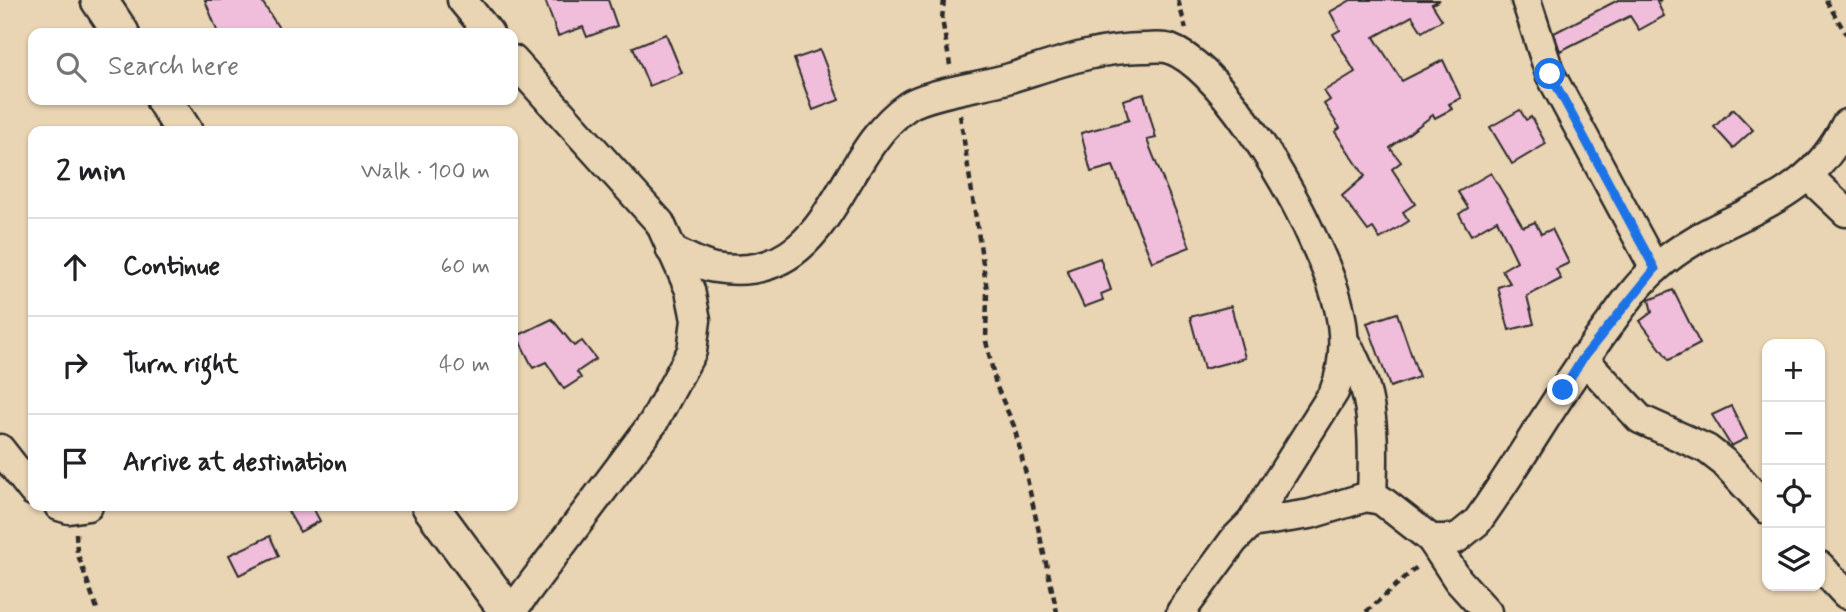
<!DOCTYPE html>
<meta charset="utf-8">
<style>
:root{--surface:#fff;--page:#f6f6f6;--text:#202124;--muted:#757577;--line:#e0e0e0}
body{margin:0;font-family:Mynerve,sans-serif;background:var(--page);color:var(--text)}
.controls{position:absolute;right:21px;bottom:21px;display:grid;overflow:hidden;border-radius:14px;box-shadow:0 2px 5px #0004}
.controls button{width:63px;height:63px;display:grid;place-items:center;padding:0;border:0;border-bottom:2px solid var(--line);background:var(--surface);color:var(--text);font:35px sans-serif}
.stop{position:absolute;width:21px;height:21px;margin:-16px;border:5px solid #1a73e8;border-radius:50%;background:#fff}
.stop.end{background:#1a73e8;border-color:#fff;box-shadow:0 2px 7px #0008}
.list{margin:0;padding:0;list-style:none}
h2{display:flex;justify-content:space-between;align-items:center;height:91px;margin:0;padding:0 28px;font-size:30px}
h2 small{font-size:23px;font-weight:400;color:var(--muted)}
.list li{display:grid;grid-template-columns:46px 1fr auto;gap:21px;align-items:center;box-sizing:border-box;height:98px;padding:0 28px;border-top:2px solid var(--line)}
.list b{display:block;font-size:26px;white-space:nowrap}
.list em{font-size:23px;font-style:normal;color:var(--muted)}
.icon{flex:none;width:38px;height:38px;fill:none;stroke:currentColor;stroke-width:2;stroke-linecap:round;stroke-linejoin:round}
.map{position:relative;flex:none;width:1846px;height:612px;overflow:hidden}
.search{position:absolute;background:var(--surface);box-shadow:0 2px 5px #0004;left:28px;top:28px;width:490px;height:77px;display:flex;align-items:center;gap:18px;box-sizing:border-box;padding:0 24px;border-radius:14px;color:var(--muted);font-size:26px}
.panel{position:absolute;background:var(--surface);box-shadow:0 2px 5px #0004;left:28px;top:126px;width:490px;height:385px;border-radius:14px}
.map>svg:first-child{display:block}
.building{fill:#f0bdda;stroke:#2b2b2b;stroke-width:2}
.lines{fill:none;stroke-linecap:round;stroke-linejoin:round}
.minor-casing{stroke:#2b2b2b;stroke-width:33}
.tertiary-casing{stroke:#2b2b2b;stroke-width:40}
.path{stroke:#2b2b2b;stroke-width:4.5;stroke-dasharray:7 5;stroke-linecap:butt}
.minor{stroke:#e9d4b3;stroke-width:28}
.tertiary{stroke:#e9d4b3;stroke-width:35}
.route{stroke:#1a73e8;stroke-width:9}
</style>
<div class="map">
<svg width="1846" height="612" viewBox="0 0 1846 612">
<rect width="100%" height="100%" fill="#e9d4b3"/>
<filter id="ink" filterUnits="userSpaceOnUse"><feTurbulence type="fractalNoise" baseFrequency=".0143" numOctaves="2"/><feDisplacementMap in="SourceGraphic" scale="14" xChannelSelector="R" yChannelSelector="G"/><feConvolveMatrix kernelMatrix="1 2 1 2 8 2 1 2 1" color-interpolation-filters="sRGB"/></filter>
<g filter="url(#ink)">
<g class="building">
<path d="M205,0h56l21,33h-64z"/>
<path d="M545,0h63l9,26 -30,11 -4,-10 -25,9z"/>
<path d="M1351,0h89l-8,4 10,16 -20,12 -10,-16 -38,21 28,44 41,-21 18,38 -12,6 3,5 -17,9 -2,-3 -43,33 11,14 -9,7 23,35 -12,8 6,9 -29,18 -7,-11 -5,3 -26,-35 23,-20 -30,-44 5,-4 -16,-24 6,-4 -6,-9 31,-19 -22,-38 7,-4 -10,-18z"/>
<path d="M1618,0h43l-4,2 7,14 -25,14 -9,-14 -70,35 -6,-18z"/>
<path d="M666,34l16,39 -33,13 -16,-39z"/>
<path d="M820,50l19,50 -26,10 -19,-51z"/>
<path d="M1144,94l12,44 -9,2 43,107 -38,15 -39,-96 -22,6 -10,-39 48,-13 -6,-20z"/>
<path d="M1733,109l20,21 -20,18 -19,-21z"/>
<path d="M1520,110l6,10 5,-3 15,27 -34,20 -22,-37z"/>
<path d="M1491,173l32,54 12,-5 6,12 11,-5 17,34 -13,6 5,10 -34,17 7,28 -25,6 -11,-43 12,-4 -8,-13 15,-9 -20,-41 -26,15 -12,-21 9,-6 -10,-16z"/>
<path d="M1100,258l11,32 -10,4 2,6 -19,7 -17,-37z"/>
<path d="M1673,290l27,54 -31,16 -29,-39 12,-9 -3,-12z"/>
<path d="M1231,306l14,52 -41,11 -14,-52z"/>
<path d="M1397,313l22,64 -29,10 -23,-64z"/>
<path d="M552,319l22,27 8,-5 14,18 -19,13 4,6 -17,11 -18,-27 -13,6 -16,-32z"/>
<path d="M1731,406l16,32 -16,8 -19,-31z"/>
<path d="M285,506h27l8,15 -20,11z"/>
<path d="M270,536l9,20 -40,19 -10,-20z"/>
</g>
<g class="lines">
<g class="minor-casing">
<g id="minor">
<path d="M462,0l27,33"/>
<path d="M1526,0l24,74 105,195"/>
<path d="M1809,177l37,35"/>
<path d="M671,250c14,6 30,16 44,18 117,19 120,-112 193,-162 20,-13 76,-20 102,-28 45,-14 86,-30 134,-30 8,0 18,-2 26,1 49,18 115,129 137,177 25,54 51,107 27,166l-83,131 -17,17 -53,72"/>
<path d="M1346,344c30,49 28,98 26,154"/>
<path d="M1583,358l57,61 67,30 18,14 42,46"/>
<path d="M0,449l33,42"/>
<path d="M59,506l10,3 19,-3"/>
<path d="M1251,523l59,-9 56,-17 15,3 50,39h25l21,-17c47,-65 85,-136 134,-200 13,-18 27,-38 44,-53 66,-60 148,-56 191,-145"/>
<path d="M1431,539l27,41 29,32"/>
<path d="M1820,566l26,28"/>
<path d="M511,612l142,-189 39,-72 4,-31 -6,-30 -30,-67 -147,-163"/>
</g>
</g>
<g class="tertiary-casing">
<g id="tertiary">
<path d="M99,0l22,33"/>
<path d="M164,100l20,31"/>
<path d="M430,506l78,106"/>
</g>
</g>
<g class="path">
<path d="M944,0l-2,19 8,46"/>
<path d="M1178,0l8,29"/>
<path d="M1826,0l20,34"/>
<path d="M960,115l27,175 -1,51 10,44 18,41 12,48 31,138"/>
<path d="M76,533l1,19 21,60"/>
<path d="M1366,612l52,-46"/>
</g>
<use href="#minor" class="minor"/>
<use href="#tertiary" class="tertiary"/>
</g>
</g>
<g class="lines" filter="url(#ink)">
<path class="route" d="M1550,74l105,195 -72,89 -20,32"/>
</g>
</svg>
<div class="controls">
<button>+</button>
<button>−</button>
<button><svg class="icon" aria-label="locate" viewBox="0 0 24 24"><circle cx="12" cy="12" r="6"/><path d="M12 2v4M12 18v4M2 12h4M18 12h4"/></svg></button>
<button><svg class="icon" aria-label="layers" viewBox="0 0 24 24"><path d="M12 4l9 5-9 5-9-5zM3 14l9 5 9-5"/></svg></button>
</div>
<div class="stop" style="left:1550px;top:74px"></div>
<div class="stop end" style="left:1563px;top:390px"></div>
<div class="search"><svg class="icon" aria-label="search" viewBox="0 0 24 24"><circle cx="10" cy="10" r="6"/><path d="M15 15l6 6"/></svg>Search here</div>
<section class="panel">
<h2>2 min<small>Walk · 100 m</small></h2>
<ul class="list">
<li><svg class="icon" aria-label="ahead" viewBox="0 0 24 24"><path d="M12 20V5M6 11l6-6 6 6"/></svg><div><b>Continue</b></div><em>60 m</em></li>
<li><svg class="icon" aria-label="right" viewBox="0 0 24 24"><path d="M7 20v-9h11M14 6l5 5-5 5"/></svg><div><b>Turn right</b></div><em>40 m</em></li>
<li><svg class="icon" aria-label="arrive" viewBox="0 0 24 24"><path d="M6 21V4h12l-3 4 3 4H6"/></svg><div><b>Arrive at destination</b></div></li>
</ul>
</section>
</div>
